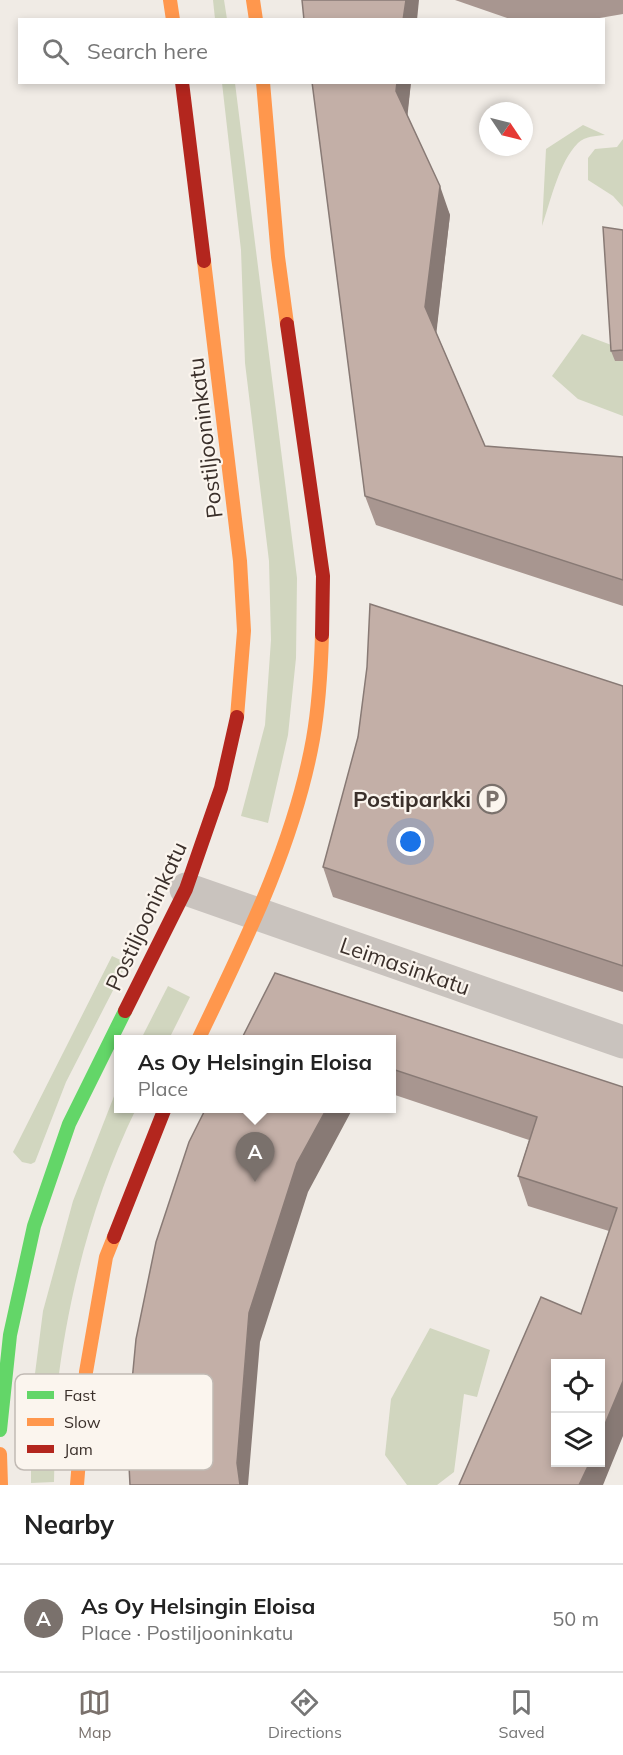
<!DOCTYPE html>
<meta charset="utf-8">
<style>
:root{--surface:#fff;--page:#f2f2f2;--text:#222;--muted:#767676;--line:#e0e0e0;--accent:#7a716c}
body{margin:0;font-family:Mulish,sans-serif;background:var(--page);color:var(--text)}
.controls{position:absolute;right:18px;bottom:18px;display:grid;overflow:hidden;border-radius:0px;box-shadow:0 3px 9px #0003}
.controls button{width:54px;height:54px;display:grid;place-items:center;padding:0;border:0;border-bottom:2px solid var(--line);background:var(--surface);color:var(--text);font:30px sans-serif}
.compass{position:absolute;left:479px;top:102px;width:54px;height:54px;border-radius:50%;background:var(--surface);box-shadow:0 3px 9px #0003;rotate:125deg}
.you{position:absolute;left:411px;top:842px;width:21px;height:21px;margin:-15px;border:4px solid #fff;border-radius:50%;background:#1a73e8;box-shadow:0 0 0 9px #1a73e833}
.badge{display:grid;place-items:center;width:39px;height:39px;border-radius:50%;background:var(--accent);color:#fff;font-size:20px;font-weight:700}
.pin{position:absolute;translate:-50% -50px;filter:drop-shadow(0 2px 3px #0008)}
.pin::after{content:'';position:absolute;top:32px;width:21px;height:18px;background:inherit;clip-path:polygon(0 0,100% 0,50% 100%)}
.popup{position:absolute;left:114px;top:1035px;width:282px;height:78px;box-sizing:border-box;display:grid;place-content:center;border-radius:0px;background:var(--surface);filter:drop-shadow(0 2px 4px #0005);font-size:20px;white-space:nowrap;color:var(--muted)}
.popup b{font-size:22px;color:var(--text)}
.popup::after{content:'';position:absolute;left:50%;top:100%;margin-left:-12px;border:12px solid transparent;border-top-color:var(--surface)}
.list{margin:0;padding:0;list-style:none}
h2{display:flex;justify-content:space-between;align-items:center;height:78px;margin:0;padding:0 24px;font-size:26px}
h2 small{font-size:20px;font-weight:400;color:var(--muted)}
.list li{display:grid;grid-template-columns:39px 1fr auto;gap:18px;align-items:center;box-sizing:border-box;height:108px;padding:0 24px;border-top:2px solid var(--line)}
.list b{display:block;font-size:22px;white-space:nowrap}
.list p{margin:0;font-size:20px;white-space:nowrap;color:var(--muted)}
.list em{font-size:20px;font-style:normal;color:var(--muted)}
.icon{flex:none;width:33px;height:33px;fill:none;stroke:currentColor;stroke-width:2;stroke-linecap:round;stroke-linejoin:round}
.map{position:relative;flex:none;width:623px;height:1485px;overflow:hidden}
.search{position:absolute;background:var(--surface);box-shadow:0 3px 9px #0003;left:18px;right:18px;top:18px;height:66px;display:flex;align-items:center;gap:15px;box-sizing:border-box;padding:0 21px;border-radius:0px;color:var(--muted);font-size:22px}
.sheet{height:186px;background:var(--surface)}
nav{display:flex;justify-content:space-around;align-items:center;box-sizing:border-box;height:84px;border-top:2px solid var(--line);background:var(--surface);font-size:16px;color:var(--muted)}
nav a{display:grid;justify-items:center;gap:3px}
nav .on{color:var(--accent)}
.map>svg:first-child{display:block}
.green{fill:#d1d6bf}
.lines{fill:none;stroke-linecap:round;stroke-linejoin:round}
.street{stroke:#c9c3be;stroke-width:33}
.fast{stroke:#63d668;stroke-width:14}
.slow{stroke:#ff974d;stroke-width:14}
.jam{stroke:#b3261e;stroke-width:14}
.wall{fill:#a89690}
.shaded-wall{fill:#887a75}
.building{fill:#c3afa7;stroke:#887a75;stroke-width:1.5}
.labels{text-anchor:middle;stroke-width:4.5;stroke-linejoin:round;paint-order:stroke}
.street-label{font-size:22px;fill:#3b302b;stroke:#fbf5ee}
.poi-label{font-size:22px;font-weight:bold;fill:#3b302b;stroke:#fbf5ee;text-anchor:end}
.key{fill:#fbf5ee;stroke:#c1bab4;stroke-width:1.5}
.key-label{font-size:16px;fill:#3b302b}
</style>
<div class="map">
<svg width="623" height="1485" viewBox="0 0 623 1485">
<rect width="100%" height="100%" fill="#f0ebe5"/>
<g class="green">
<path d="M213,0h11l3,19h-12z"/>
<path d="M222,83h13l62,495 -1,80 -8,77 -20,88 -27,-7 24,-91 6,-85 -2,-79 -24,-198 -4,-113z"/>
<path d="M583,125l22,10c-9,1 -20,1 -27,8 -19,19 -27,57 -36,83l4,-77z"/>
<path d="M623,139v68l-10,-11 -25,-16v-22l7,-9 22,-2z"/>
<path d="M582,334l32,12 1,15h8v55l-45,-17 -26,-23z"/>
<path d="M112,956l15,7 -61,119 -31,80 -4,2 -9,-2 -9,-10z"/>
<path d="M168,986l22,11 -21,42h-28z"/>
<path d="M118,1086v22l18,1c-42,86 -68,185 -79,281 -3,30 -2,62 -3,92l-23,1v-78l12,-94 30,-110z"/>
<path d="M430,1328l60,22 -13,47 -13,-3 -10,78 -17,13h-30l-22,-30 6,-56z"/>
</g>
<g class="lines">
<path class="street" d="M186,889l437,153"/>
<path class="fast" d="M0,1430l10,-95 24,-109 35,-102 56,-113"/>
<g class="slow">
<path d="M170,0l3,20"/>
<path d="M253,0l3,20"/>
<path d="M263,82l15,175 9,67"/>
<path d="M204,261l36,300 4,70 -7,86"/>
<path d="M198,1040c46,-96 96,-195 115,-301 6,-34 8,-70 9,-104"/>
<path d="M0,1454l1,31"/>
<path d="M77,1485l9,-113 20,-115 8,-20"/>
</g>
<g class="jam">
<path d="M182,82l22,179"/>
<path d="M287,324l36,252 -1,59"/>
<path d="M125,1011l61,-122 35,-101 16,-71"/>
<path d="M114,1237l51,-129"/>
</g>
</g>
<g class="wall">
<path d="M455,0h168v14l-35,6h-75z"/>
<path d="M312,82h99l-4,33 43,100 -14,117 49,114 138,11v149l-247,-81 -11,-29z"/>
<path d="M623,230v131h-8l-4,-10z"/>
<path d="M367,667l256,19v306l-290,-95 -10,-30 35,-130z"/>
<path d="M392,1040l231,47 -19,397 -23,-170 28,-83 -81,-25 -10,-30 11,-36 -137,-46z"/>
</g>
<g class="shaded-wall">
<path d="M406,0h13l-2,20h-14z"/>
<path d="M397,82h14l-4,38 -11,-29z"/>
<path d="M440,186l10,29 -14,121 -11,-29z"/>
<path d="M327,1108h26l-45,84 -48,150 -12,143h-8l-3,-22 12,-150 48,-150z"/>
<path d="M623,1381v55l-20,49h-24l11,-23h10v-26z"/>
</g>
<g class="building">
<path d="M302,0h104l-3,20h-99z"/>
<path d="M312,82h85l-1,9 44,95 -15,121 60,139 138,11v123l-258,-84z"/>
<path d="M603,227l20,3v120l-12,1z"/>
<path d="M370,604l253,82v280l-300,-99 35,-130 9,-70z"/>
<path d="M275,973l348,114v294l-23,55v-72h-45v98h35l-11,23h-120l82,-188 40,17 36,-106 -99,-32 19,-59 -145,-48v-29h-151z"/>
<path d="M206,1108h121l-30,55 -48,150 -12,150 3,22h-110l-1,-20v-52l7,-74 20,-97 33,-100z"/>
</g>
<defs>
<g id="parking-ring" transform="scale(1.5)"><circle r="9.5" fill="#fbf5ee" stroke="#7a716c" stroke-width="1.5"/><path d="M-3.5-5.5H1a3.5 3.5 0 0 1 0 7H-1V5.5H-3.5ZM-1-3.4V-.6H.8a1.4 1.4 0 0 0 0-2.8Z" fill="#7a716c"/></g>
</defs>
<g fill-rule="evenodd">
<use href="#parking-ring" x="492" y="799"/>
</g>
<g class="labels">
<g class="street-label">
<text transform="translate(205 438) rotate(-97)" y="8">Postiljooninkatu</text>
<text transform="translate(146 916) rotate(-65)" y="8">Postiljooninkatu</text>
<text transform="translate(405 966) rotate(19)" y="8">Leimasinkatu</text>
</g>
<g class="poi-label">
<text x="471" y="807">Postiparkki</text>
</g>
</g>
<rect x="15" y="1374" width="198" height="96" rx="9" class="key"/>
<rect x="27" y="1391" width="27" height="8" fill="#63d668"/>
<rect x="27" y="1418" width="27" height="8" fill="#ff974d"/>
<rect x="27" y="1445" width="27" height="8" fill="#b3261e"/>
<g class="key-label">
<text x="64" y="1401">Fast</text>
<text x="64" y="1428">Slow</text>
<text x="64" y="1455">Jam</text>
</g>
</svg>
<div class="controls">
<button><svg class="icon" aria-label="locate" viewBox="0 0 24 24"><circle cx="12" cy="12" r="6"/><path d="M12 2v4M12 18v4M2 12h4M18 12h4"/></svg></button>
<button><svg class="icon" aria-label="layers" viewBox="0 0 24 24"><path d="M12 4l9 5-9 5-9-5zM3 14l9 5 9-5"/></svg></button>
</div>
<svg class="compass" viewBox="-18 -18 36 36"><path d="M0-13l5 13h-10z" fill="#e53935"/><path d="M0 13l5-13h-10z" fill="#767676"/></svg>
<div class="you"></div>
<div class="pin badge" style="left:255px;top:1182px">A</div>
<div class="popup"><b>As Oy Helsingin Eloisa</b>Place</div>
<div class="search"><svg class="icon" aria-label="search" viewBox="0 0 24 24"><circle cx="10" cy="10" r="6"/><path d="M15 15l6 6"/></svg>Search here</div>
</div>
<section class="sheet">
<h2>Nearby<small></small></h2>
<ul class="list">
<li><span class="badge">A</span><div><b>As Oy Helsingin Eloisa</b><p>Place · Postiljooninkatu</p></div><em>50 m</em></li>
</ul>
</section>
<nav>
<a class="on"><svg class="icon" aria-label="map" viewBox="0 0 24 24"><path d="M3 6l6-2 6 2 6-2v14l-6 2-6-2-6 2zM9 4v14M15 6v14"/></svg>Map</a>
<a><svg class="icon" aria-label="directions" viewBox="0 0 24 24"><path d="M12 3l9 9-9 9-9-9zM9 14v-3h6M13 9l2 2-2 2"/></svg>Directions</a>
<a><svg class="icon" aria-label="saved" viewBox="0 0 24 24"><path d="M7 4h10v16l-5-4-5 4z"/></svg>Saved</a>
</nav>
